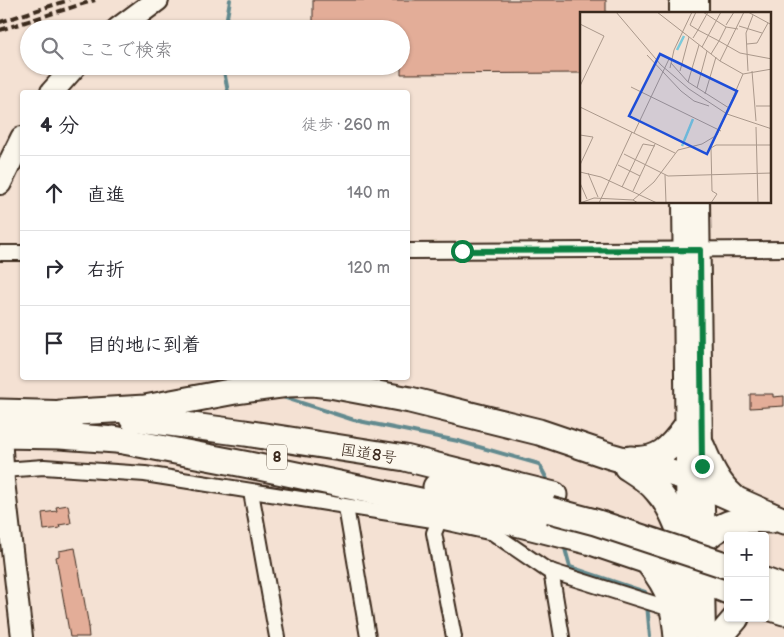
<!DOCTYPE html>
<html lang="ja">
<meta charset="utf-8">
<style>
:root{--surface:#fff;--page:#f2f2f3;--text:#2b2b33;--muted:#7c7c81;--line:#e1e1e2}
body{margin:0;font-family:"Balsamiq Sans","Klee One",sans-serif;background:var(--page);color:var(--text)}
.controls{position:absolute;right:15px;bottom:15px;display:grid;overflow:hidden;border-radius:5px;box-shadow:0 1px 4px #0004}
.controls button{width:45px;height:45px;display:grid;place-items:center;padding:0;border:0;border-bottom:1px solid var(--line);background:var(--surface);color:var(--text);font:25px sans-serif}
.stop{position:absolute;width:15px;height:15px;margin:-11px;border:4px solid #0b8043;border-radius:50%;background:#fff}
.stop.end{background:#0b8043;border-color:#fff;box-shadow:0 1px 5px #0008}
.list{margin:0;padding:0;list-style:none}
h2{display:flex;justify-content:space-between;align-items:center;height:65px;margin:0;padding:0 20px;font-size:21px}
h2 small{font-size:16px;font-weight:400;color:var(--muted)}
.list li{display:grid;grid-template-columns:32px 1fr auto;gap:15px;align-items:center;box-sizing:border-box;height:75px;padding:0 20px;border-top:1px solid var(--line)}
.list b{display:block;font-size:19px;white-space:nowrap}
.list em{font-size:16px;font-style:normal;color:var(--muted)}
.icon{flex:none;width:28px;height:28px;fill:none;stroke:currentColor;stroke-width:2;stroke-linecap:round;stroke-linejoin:round}
.map{position:relative;flex:none;width:784px;height:637px;overflow:hidden}
.search{position:absolute;background:var(--surface);box-shadow:0 1px 4px #0004;left:20px;top:20px;width:390px;height:55px;display:flex;align-items:center;gap:12px;box-sizing:border-box;padding:0 18px;border-radius:28px;color:var(--muted);font-size:19px}
.panel{position:absolute;background:var(--surface);box-shadow:0 1px 4px #0004;left:20px;top:90px;width:390px;height:290px;border-radius:5px}
.map>svg:first-child{display:block}
.lines{fill:none;stroke-linecap:round;stroke-linejoin:round}
.stream{stroke:#628a8f;stroke-width:4}
.building{fill:#e3ad98;stroke:#3b2a1e}
.street-casing{stroke:#3b2a1e;stroke-width:18}
.secondary-casing{stroke:#3b2a1e;stroke-width:24}
.primary-casing{stroke:#3b2a1e;stroke-width:26}
.highway-casing{stroke:#3b2a1e;stroke-width:29}
.street{stroke:#fbf7ec;stroke-width:14}
.secondary{stroke:#fbf7ec;stroke-width:20}
.primary{stroke:#fbf7ec;stroke-width:22}
.highway{stroke:#fbf7ec;stroke-width:25}
.rail{stroke:#3b2a1e;stroke-width:4;stroke-dasharray:8 4;stroke-linecap:butt}
.highway-bridge-casing{stroke:#3b2a1e;stroke-width:29;stroke-linecap:butt}
.highway-bridge{stroke:#fbf7ec;stroke-width:25}
.route{stroke:#0b8043;stroke-width:6}
.labels{text-anchor:middle;stroke-width:5;stroke-linejoin:round;paint-order:stroke}
.shield{fill:#fbf7ec;stroke:#75685c;stroke-width:1}
.shield-label{font-size:15px;font-weight:bold;fill:#3b2a1e}
.street-label{font-size:16px;fill:#3b2a1e;stroke:#fbf7ec}
.inset-river{fill:none;stroke:#7ccadb;stroke-width:2.5}
.inset-road{fill:none;stroke:#aa988b;stroke-width:1}
.view{fill:#1d4ed8;fill-opacity:0.15;stroke:#1d4ed8;stroke-width:2.5}
.inset-edge{fill:none;stroke:#3b2a1e;stroke-width:2.5}
</style>
<div class="map">
<svg width="784" height="637" viewBox="0 0 784 637">
<rect width="100%" height="100%" fill="#f4e1d3"/>
<filter id="ink" filterUnits="userSpaceOnUse"><feTurbulence type="fractalNoise" baseFrequency=".02" numOctaves="2"/><feDisplacementMap in="SourceGraphic" scale="10" xChannelSelector="R" yChannelSelector="G"/><feConvolveMatrix kernelMatrix="1 2 1 2 8 2 1 2 1" color-interpolation-filters="sRGB"/></filter>
<g filter="url(#ink)">
<g class="lines">
<g class="stream">
<path d="M225,29l5,-29"/>
<path d="M223,66l5,26"/>
<path d="M283,394v3l71,23 104,21 81,23 11,21"/>
<path d="M564,545l6,22 75,25 1,5"/>
<path d="M647,604l3,33"/>
</g>
</g>
<g class="building">
<path d="M313,0h293v14h-24v59l-181,1v-45h-88z"/>
<path d="M750,394h23v3l11,-1v10l-34,2z"/>
<path d="M68,505l3,18 -12,2 1,3 -16,2 -2,-17 15,-2 -1,-4z"/>
<path d="M75,548l14,79h-1l1,10h-19l-14,-80 3,-1v-5z"/>
</g>
<g class="lines">
<g class="street-casing">
<g id="street">
<path d="M408,251l376,-2"/>
<path d="M0,253h22"/>
<path d="M3,470l41,-3 101,7 294,47 54,12 54,37 127,40"/>
<path d="M251,492l26,145"/>
<path d="M346,507l22,130"/>
<path d="M439,521l-5,12 20,104"/>
<path d="M551,571l11,66"/>
</g>
</g>
<g class="secondary-casing">
<g id="secondary">
<path d="M680,0v14"/>
<path d="M698,0v14"/>
<path d="M683,202l4,347 -1,88"/>
<path d="M699,202l3,245 3,92 -1,42 1,56"/>
<path d="M1,435l3,46 18,156"/>
</g>
</g>
<g class="primary-casing">
<g id="primary">
<path d="M118,29l39,-29"/>
<path d="M52,92l23,-26"/>
<path d="M0,183l22,-45"/>
</g>
</g>
<g class="highway-casing">
<g id="highway">
<path d="M0,412l75,2"/>
<path d="M60,413l85,-5 90,-17 53,-7 25,-1 17,2 80,15 129,32 71,24 75,21 99,44"/>
<path d="M132,418l113,15 160,25 149,37"/>
<path d="M0,435l60,1 70,5"/>
<path d="M113,439l136,26 195,41 76,18 71,18 95,32 42,17"/>
<path d="M702,447c8,19 15,36 31,50"/>
<path d="M630,459c28,3 40,-10 55,-31"/>
<path d="M627,467c11,7 23,14 31,25 14,15 21,38 29,57"/>
<path d="M436,487l103,21"/>
<path d="M649,563c21,27 25,41 28,74"/>
<path d="M687,573c6,-11 11,-26 19,-35 18,-18 41,-20 65,-18"/>
<path d="M765,581l19,7"/>
<path d="M765,606l19,6"/>
<path d="M722,637l2,-5 12,-14"/>
</g>
</g>
<use href="#street" class="street"/>
<use href="#secondary" class="secondary"/>
<use href="#primary" class="primary"/>
<use href="#highway" class="highway"/>
<g class="rail">
<path d="M0,22l69,-22"/>
<path d="M0,30l95,-30"/>
</g>
<g class="highway-bridge-casing">
<path id="highway-bridge" d="M550,510l45,12 133,44"/>
</g>
<use href="#highway-bridge" class="highway-bridge"/>
</g>
</g>
<g class="lines" filter="url(#ink)">
<path class="route" d="M462,251l238,-1 2,216"/>
</g>
<g class="labels">
<rect class="shield" x="267" y="444.5" width="20" height="25" rx="4"/>
<g class="shield-label">
<text x="277" y="462">8</text>
</g>
<g class="street-label">
<text transform="translate(369 453) rotate(9)" y="6">国道8号</text>
</g>
</g>
<g transform="translate(580 12)">
<rect width="191" height="191" fill="#f4e1d3"/>
<path class="inset-river" d="M97,38l7,-14M102,134l11,-27"/>
<path class="inset-road" d="M36,0l45,53 28,24 38,25 45,15M77,0l63,49 23,13M123,0l23,15 12,2M128,0l-10,18 21,11 -8,13M168,0l24,13M0,12l24,12 -24,50M146,13l8,-13M159,14l23,7M146,15l-7,14 21,12 32,6M113,26l5,-8 -8,-5 6,-13M167,32l10,-1 11,-20M122,35l19,-35M94,38l18,-38M67,43l34,36 13,10 15,5M140,49l24,-49M91,51l17,19 41,26M90,56l4,-18M100,59l9,-34M168,59l-2,-38 7,-18M172,59l4,50M108,70l11,-37M51,75l90,44M117,76l10,-37M125,82l11,-37M176,94h16M0,95l95,46M176,115l2,76M54,121l35,-74M0,123l13,2 -13,28M44,142l44,22 104,-3M38,153l22,11M0,160l21,5 56,26M8,161l10,24M85,163l1,28M0,171l7,16M42,175l21,-43 12,2M53,179l22,-47M0,191l14,-5 39,2M19,191l33,-71M58,191l-5,-3 21,-18 24,-32 24,-6 15,-9 26,-61 29,-5M131,191l6,-9 -5,-3 -1,-43 5,-3h56"/>
<path class="view" d="M80,42l77,37 -30,63 -78,-38z"/>
<rect width="191" height="191" class="inset-edge"/>
</g>
</svg>
<div class="controls">
<button>+</button>
<button>−</button>
</div>
<div class="stop" style="left:462px;top:251px"></div>
<div class="stop end" style="left:702px;top:466px"></div>
<div class="search"><svg class="icon" aria-label="search" viewBox="0 0 24 24"><circle cx="10" cy="10" r="6"/><path d="M15 15l6 6"/></svg>ここで検索</div>
<section class="panel">
<h2>4 分<small>徒歩 · 260 m</small></h2>
<ul class="list">
<li><svg class="icon" aria-label="ahead" viewBox="0 0 24 24"><path d="M12 20V5M6 11l6-6 6 6"/></svg><div><b>直進</b></div><em>140 m</em></li>
<li><svg class="icon" aria-label="right" viewBox="0 0 24 24"><path d="M7 20v-9h11M14 6l5 5-5 5"/></svg><div><b>右折</b></div><em>120 m</em></li>
<li><svg class="icon" aria-label="arrive" viewBox="0 0 24 24"><path d="M6 21V4h12l-3 4 3 4H6"/></svg><div><b>目的地に到着</b></div></li>
</ul>
</section>
</div>
